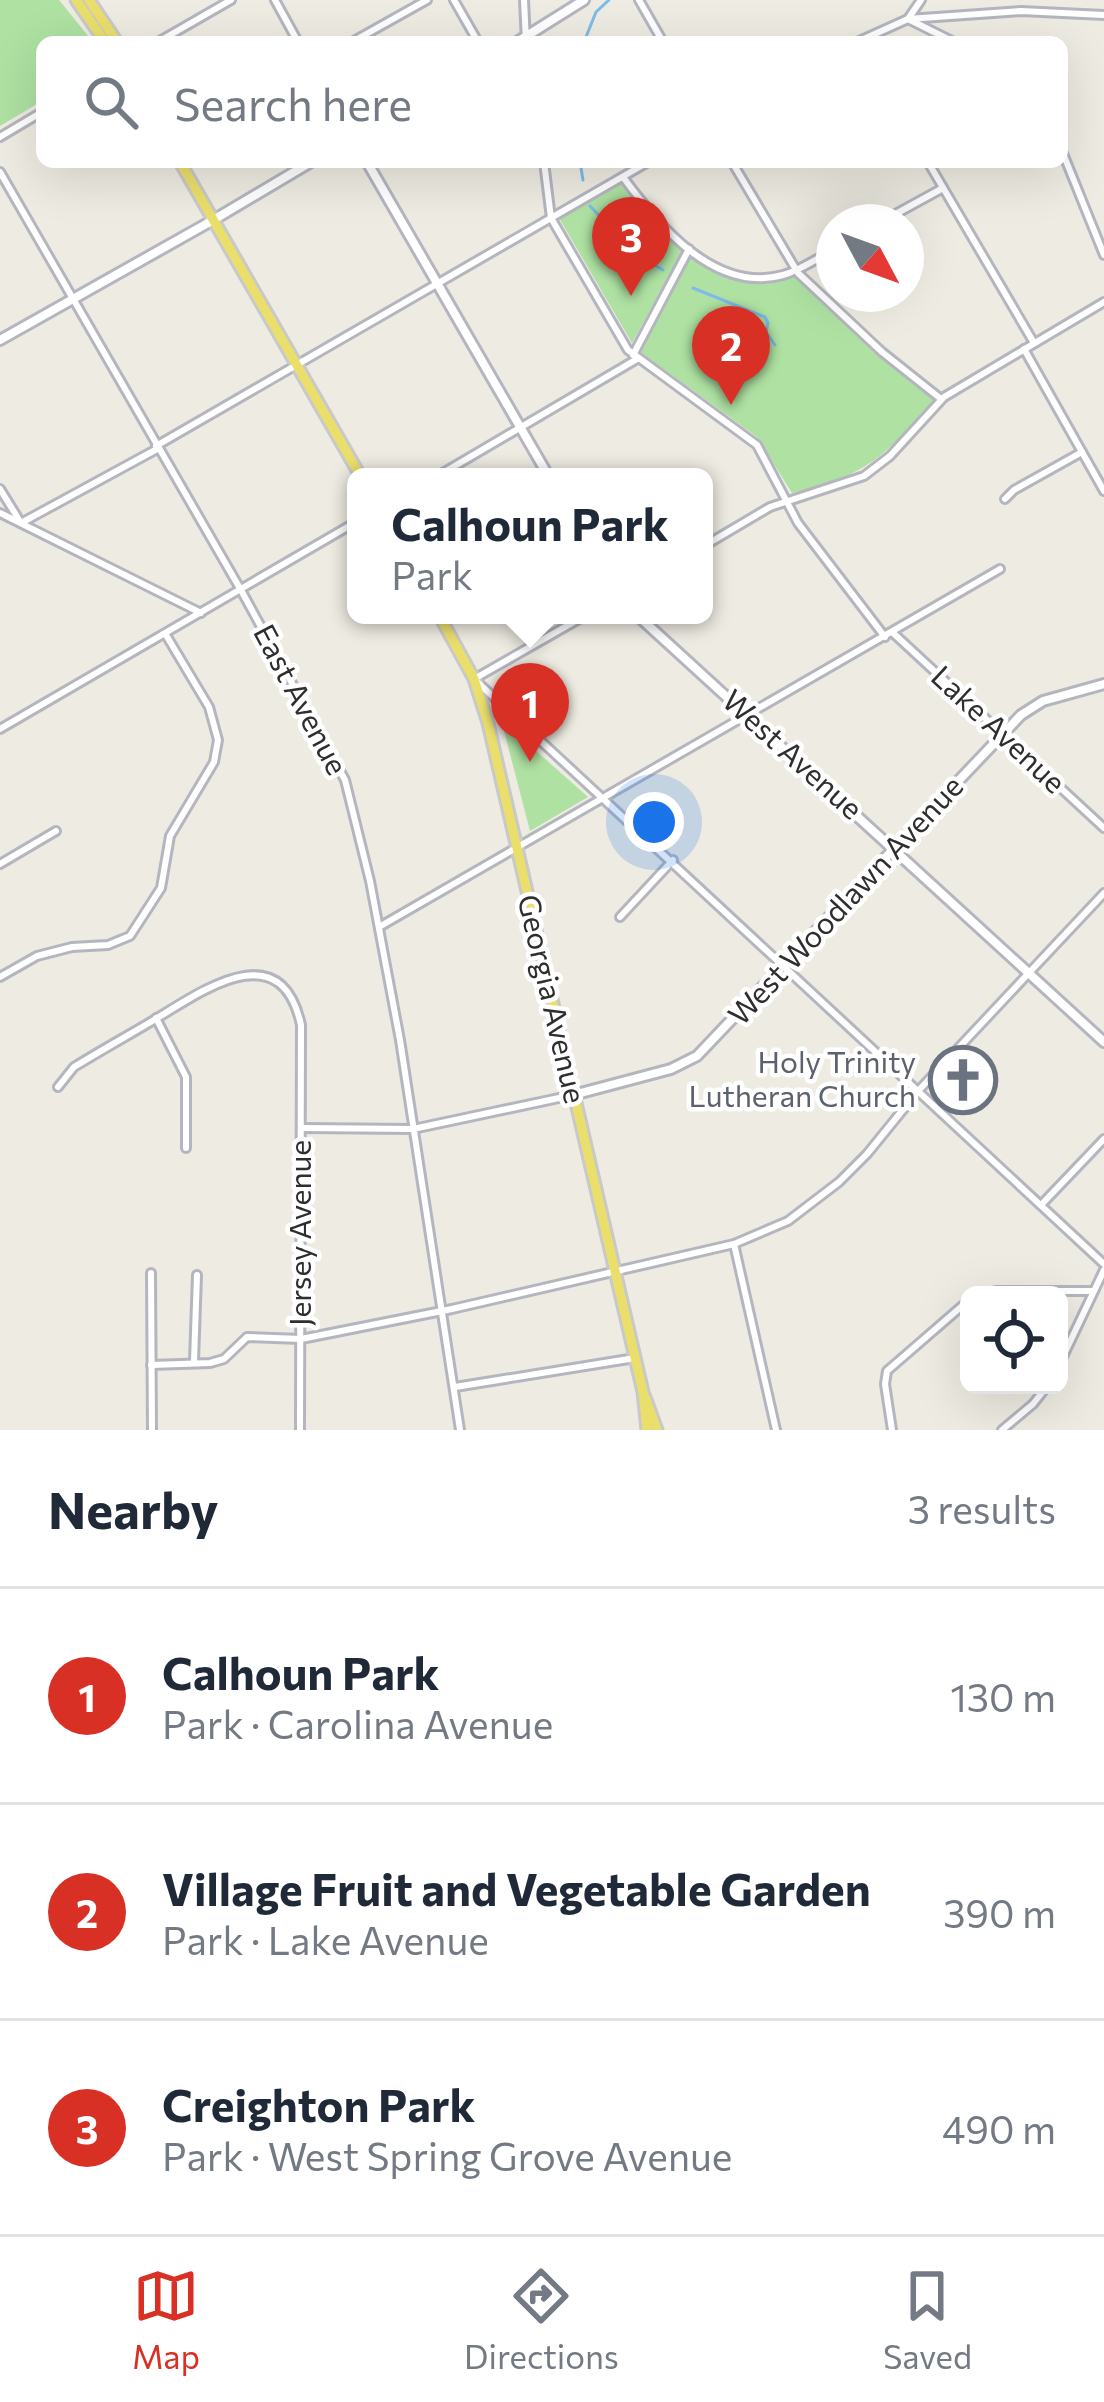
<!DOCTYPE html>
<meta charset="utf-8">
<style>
:root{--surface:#fff;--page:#f6f6f7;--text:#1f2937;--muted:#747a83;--line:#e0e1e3;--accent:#d93025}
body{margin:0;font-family:Commissioner,sans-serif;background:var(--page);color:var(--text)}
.controls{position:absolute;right:36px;bottom:36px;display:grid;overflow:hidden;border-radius:18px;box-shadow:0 12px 48px #0002}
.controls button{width:108px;height:108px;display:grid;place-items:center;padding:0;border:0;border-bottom:3px solid var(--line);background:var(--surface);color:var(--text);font:60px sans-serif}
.compass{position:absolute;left:816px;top:204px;width:108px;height:108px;border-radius:50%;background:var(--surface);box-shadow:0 12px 48px #0002;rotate:131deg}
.you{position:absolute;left:654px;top:822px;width:42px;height:42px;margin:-30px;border:9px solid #fff;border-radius:50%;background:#1a73e8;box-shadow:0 0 0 18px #1a73e833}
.badge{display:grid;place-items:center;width:78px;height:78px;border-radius:50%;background:var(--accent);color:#fff;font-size:39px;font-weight:700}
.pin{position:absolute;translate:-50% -99px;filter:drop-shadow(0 3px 6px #0008)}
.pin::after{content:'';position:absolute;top:63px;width:42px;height:36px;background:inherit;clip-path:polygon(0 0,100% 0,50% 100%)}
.popup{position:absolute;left:347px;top:468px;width:366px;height:156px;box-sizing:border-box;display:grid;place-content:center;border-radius:18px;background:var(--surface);filter:drop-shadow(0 3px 9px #0005);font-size:39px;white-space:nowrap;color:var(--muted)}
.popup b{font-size:45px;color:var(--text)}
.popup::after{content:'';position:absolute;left:50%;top:100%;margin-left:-24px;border:24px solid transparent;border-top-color:var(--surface)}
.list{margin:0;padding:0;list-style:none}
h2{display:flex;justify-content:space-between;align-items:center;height:156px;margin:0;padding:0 48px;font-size:51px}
h2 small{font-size:39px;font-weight:400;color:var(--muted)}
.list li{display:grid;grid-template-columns:78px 1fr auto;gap:36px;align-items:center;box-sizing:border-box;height:216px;padding:0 48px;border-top:3px solid var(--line)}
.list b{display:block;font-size:45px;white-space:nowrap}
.list p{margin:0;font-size:39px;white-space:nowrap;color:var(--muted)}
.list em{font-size:39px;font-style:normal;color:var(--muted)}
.icon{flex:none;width:66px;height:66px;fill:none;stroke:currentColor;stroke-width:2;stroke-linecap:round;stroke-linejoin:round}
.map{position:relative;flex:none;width:1104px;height:1430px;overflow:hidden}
.search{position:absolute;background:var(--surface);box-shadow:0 12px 48px #0002;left:36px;right:36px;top:36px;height:132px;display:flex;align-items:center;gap:30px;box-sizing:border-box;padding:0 42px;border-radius:18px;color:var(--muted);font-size:45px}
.sheet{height:804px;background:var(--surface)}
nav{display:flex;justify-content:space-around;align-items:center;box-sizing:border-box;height:168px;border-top:3px solid var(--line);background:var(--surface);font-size:33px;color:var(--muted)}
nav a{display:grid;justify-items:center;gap:6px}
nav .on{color:var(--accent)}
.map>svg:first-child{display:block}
.green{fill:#aee1a2}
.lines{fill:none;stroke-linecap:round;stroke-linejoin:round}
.stream{stroke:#7cbce9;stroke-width:3}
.minor-casing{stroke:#b5b5c0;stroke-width:12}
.tertiary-casing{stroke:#b5b5c0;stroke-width:14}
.secondary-casing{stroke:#b5b5c0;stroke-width:14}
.primary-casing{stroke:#c9c9c9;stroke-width:15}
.minor{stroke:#fff;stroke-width:6}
.tertiary{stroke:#fff;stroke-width:8}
.secondary{stroke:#fff;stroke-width:8}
.primary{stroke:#eadf6b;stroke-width:9}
.labels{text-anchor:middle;stroke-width:9;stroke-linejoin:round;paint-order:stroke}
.street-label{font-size:30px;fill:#2e2e2e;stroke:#fff}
.worship-label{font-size:30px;fill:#5b616d;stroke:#fff;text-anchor:end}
</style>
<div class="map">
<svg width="1104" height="1430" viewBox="0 0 1104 1430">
<rect width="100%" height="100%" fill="#eeebe2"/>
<g class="green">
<path d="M0,0h59l34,42h-51v59l-42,25z"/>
<path d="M622,180l28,38 34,30 -52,95 -73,-125z"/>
<path d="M692,255c34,22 63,36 103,20l69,65 71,59c-51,57 -66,76 -143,94l-35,-56 -118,-86z"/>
<path d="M508,726l80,71 -58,34 -27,-104z"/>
</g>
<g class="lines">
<g class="stream">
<path d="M584,42l12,-30 13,-12"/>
<path d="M580,162l3,18"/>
<path d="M590,206l45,48 28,16"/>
<path d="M693,288l72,29 3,6 -2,9 9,13"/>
</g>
<g class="minor-casing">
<g id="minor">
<path d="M275,0l23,42"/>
<path d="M454,0l24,42"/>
<path d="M524,0l2,42"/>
<path d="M639,0l24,42"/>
<path d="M921,0l-13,19 46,23"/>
<path d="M158,42l73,-42"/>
<path d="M352,42l75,-42"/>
<path d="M857,42l51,-23 113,-8 83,4"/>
<path d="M0,137l42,-25"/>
<path d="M1062,151l42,104"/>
<path d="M544,162l7,56 77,132 129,95 41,78 87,114"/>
<path d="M732,162l66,111 84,79 59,47"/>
<path d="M928,162l106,181"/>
<path d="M0,172l242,420 103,188 25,101 30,159 60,390"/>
<path d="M623,177c35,48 92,117 160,98 18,-5 35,-17 51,-26"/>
<path d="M881,222l62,-34"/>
<path d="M1024,349l80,142"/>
<path d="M633,355l56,-106"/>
<path d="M156,446l492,-284"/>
<path d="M436,477l201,-118"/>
<path d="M0,489l21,34 136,-74"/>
<path d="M1005,499l9,-9 68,-38"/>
<path d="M0,513l201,100"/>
<path d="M704,546l66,-39 94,-31 26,-20 54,-59 160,-95"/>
<path d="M586,615l-112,64 630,585"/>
<path d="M892,632l212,196"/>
<path d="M0,729l356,-207"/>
<path d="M0,864l56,-33"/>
<path d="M620,917l53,-57"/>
<path d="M379,927l621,-358"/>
<path d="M0,977l37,-21 35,-9 36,-2 22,-9 31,-48 9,-52 44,-74 4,-22 -9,-33 -43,-72"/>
<path d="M156,1018l30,59v71"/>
<path d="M58,1087l16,-20c26,-16 53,-31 80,-47 48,-29 127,-87 147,5l-1,405"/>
<path d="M301,1128l112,1 160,-34"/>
<path d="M1041,1205l63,-66"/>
<path d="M734,1244l42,186"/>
<path d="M151,1273l1,157"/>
<path d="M979,1295l17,-4h97"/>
<path d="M194,1361l3,-86"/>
<path d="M151,1365l59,-2 14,-4 23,-22 54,2 151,-30 282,-65 54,-23 51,-39 28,-28 52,-64 185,-197"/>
<path d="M1059,1365l45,-95"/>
<path d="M455,1387l180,-29"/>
<path d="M892,1430l-7,-46 2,-13 82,-71"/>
<path d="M1002,1430l31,-26 15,-19"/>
</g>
</g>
<g class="tertiary-casing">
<g id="tertiary">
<path d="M517,42l67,-42"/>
<path d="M367,162l182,315"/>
<path d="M215,219l96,-57"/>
<path d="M637,615l467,427"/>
<path d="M573,1095l98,-26 26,-13 324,-341 22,-14 61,-17"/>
</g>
</g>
<g class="secondary-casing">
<path id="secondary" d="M0,340l215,-121"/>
</g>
<g class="primary-casing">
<g id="primary">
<path d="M76,0l29,42"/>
<path d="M89,0l28,42"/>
<path d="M180,162l181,315"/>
<path d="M439,615l35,64 14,44 155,669 4,38"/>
<path d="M645,1397l12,33"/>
</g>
</g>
<use href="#minor" class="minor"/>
<use href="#tertiary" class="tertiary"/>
<use href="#secondary" class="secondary"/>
<use href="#primary" class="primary"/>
</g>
<defs>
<g id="church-ring" transform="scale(3.45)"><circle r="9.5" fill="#fff" stroke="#6b7280" stroke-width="1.5"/><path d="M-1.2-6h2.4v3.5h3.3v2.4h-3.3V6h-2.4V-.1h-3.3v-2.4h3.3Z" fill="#6b7280"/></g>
</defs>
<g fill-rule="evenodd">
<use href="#church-ring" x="963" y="1080"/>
</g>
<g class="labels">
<g class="street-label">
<text transform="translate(300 700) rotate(62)" y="10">East Avenue</text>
<text transform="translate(998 730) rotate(43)" y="10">Lake Avenue</text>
<text transform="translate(792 755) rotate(42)" y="10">West Avenue</text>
<text transform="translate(846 901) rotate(-47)" y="10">West Woodlawn Avenue</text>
<text transform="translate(551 999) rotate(77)" y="10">Georgia Avenue</text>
<text transform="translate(301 1233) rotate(-90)" y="10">Jersey Avenue</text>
</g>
<g class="worship-label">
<text x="916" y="1073">Holy Trinity<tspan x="916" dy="34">Lutheran Church</tspan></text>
</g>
</g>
</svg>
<div class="controls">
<button><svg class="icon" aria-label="locate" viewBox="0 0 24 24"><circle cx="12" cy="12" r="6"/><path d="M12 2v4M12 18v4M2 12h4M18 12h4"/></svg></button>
</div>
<svg class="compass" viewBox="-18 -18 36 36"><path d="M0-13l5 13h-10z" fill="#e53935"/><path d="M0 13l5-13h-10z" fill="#747a83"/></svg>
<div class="you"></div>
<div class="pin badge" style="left:530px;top:762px">1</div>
<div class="popup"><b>Calhoun Park</b>Park</div>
<div class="pin badge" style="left:731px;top:405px">2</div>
<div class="pin badge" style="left:631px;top:296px">3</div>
<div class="search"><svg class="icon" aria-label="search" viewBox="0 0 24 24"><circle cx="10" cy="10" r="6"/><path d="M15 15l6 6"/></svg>Search here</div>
</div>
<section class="sheet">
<h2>Nearby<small>3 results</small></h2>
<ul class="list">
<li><span class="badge">1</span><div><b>Calhoun Park</b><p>Park · Carolina Avenue</p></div><em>130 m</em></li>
<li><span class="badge">2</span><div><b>Village Fruit and Vegetable Garden</b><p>Park · Lake Avenue</p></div><em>390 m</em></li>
<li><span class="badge">3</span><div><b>Creighton Park</b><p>Park · West Spring Grove Avenue</p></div><em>490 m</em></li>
</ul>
</section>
<nav>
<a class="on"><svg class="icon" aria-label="map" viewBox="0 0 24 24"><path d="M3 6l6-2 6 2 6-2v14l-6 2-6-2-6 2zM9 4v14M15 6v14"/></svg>Map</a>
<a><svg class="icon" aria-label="directions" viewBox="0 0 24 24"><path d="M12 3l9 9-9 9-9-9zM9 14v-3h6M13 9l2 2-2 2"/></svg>Directions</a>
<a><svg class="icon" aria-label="saved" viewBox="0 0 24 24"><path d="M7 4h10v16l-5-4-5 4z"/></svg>Saved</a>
</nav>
